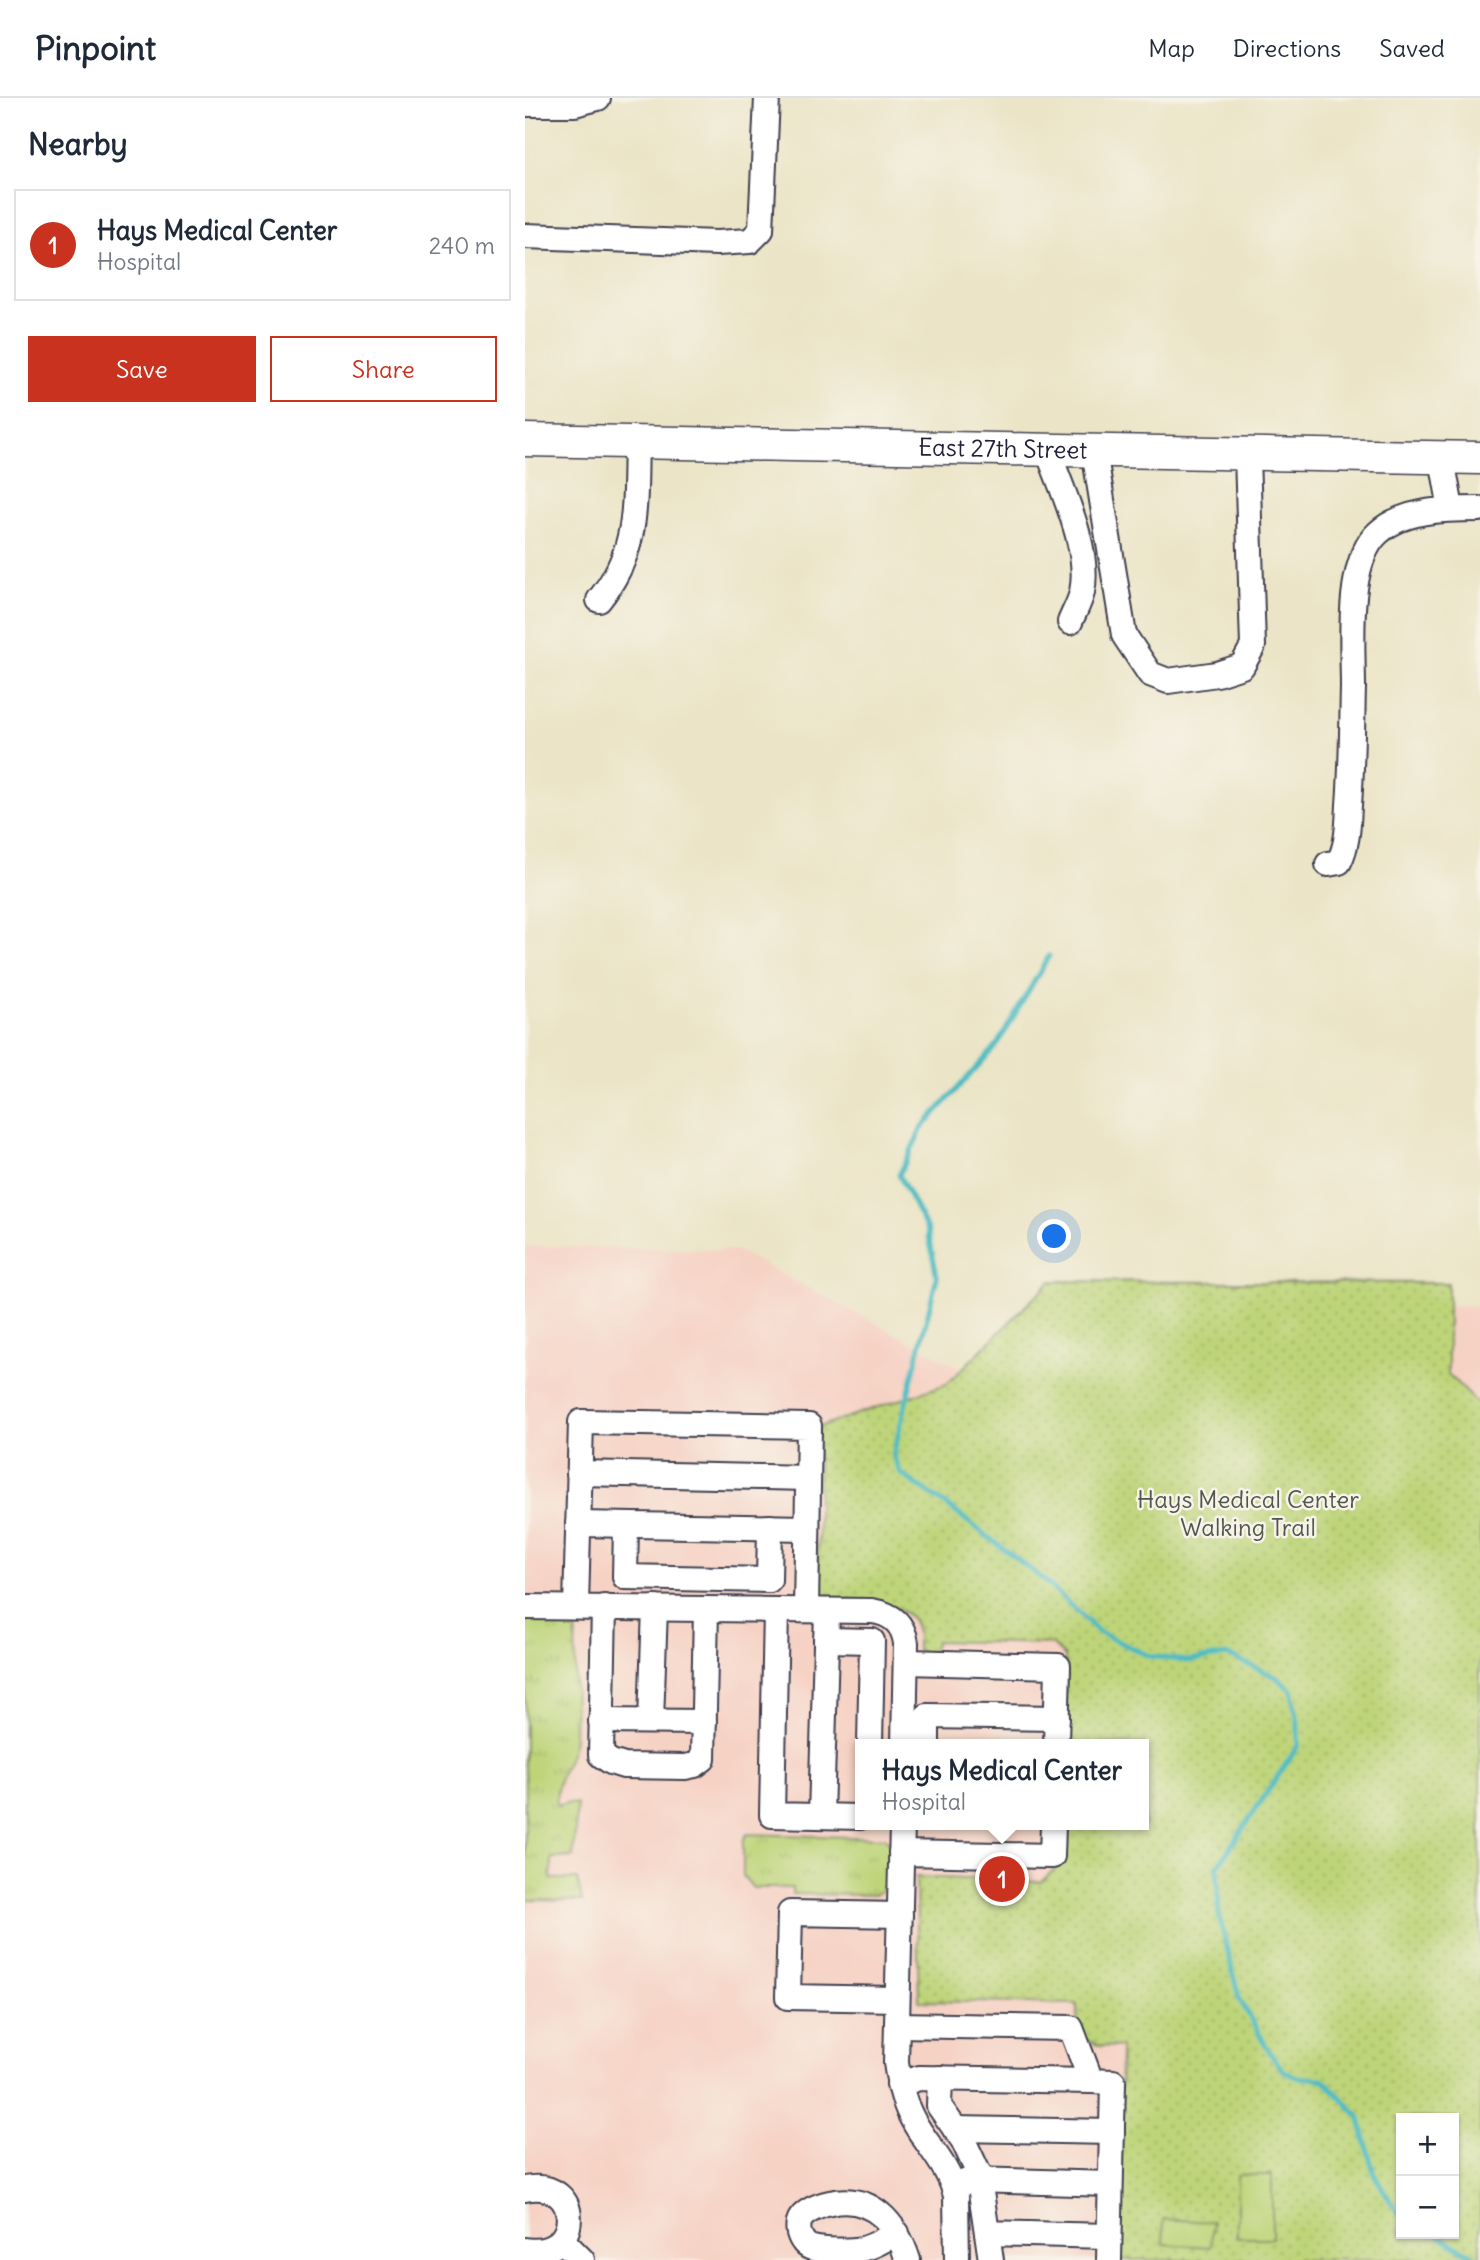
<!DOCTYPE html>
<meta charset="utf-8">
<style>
:root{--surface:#fff;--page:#f6f6f7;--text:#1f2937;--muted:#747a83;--line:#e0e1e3;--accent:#c8321e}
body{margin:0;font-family:Delius,sans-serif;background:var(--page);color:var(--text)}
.controls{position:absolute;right:21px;bottom:21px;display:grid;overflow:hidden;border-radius:0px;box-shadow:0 2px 5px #0004}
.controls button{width:63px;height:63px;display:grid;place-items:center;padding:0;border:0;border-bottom:2px solid var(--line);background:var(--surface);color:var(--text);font:35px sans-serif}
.you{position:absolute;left:530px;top:1139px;width:24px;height:24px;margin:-18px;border:5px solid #fff;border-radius:50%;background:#1a73e8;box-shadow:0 0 0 10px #1a73e833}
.badge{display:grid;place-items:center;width:46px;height:46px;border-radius:50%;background:var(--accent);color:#fff;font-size:23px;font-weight:700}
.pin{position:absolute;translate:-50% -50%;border:4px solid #fff;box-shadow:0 2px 7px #0006}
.popup{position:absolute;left:330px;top:1641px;width:294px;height:91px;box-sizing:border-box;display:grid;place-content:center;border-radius:0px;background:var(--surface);filter:drop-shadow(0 2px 5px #0005);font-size:23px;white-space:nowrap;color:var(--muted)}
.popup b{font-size:26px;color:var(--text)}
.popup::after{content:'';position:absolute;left:50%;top:100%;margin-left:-14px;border:14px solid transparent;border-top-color:var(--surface)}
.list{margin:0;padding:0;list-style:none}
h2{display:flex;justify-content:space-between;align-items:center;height:91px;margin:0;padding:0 28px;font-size:30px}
h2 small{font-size:23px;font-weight:400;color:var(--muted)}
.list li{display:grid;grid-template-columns:46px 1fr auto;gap:21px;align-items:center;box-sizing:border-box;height:112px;margin:0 14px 14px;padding:0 14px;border:2px solid var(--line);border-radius:0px}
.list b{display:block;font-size:26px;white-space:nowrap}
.list p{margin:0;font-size:23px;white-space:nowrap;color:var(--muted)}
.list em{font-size:23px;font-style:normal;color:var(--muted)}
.actions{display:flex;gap:14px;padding:21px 28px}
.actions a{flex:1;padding:16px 0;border:2px solid var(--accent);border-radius:0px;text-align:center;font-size:24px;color:var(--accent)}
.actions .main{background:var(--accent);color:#fff}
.map{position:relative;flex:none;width:955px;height:2162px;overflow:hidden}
header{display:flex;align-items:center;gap:42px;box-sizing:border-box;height:98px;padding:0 35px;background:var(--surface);border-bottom:2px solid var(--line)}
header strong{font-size:33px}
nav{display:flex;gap:38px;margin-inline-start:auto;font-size:24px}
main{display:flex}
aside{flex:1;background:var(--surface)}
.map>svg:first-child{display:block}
.built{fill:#f6d2c4;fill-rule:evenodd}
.grass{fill:url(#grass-tufts);stroke:#707b5a;stroke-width:2}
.park{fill:url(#park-dots);stroke:#707b5a;stroke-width:2;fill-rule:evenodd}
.garden{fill:#bdd478;stroke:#707b5a;stroke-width:2}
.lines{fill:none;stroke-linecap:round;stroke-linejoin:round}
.stream{stroke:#4cbbc2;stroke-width:5}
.minor-casing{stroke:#403f50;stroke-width:28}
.major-casing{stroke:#403f50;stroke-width:35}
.minor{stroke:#fff;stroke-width:24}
.major{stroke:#fff;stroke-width:32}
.labels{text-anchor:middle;stroke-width:5;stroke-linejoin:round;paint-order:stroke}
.street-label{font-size:24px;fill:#22223b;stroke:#f7f3e8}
.park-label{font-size:24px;fill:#50574d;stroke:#f7f3e8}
</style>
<header>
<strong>Pinpoint</strong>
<nav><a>Map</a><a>Directions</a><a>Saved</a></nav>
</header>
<main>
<aside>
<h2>Nearby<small></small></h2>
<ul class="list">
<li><span class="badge">1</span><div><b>Hays Medical Center</b><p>Hospital</p></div><em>240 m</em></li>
</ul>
<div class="actions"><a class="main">Save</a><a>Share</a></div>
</aside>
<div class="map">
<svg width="955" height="2162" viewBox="0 0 955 2162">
<defs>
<pattern id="grass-tufts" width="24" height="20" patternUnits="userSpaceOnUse" patternTransform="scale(1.75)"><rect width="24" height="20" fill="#bdd478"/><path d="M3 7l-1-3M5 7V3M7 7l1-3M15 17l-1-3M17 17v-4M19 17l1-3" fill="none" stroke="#a2b669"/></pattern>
<pattern id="park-dots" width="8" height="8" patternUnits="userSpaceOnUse" patternTransform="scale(1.75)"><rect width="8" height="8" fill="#bdd478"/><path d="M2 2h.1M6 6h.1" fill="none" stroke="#a2b669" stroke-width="1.8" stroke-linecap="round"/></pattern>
</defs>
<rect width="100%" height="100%" fill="#f7f3e8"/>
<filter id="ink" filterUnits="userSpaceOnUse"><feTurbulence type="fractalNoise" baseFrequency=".0143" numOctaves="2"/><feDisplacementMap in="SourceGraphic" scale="14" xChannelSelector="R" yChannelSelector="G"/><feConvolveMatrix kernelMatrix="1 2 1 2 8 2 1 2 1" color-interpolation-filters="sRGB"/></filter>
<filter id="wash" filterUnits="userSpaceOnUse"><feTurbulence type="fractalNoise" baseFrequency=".00686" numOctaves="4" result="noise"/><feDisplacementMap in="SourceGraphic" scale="28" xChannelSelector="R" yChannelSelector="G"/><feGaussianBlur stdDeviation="1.57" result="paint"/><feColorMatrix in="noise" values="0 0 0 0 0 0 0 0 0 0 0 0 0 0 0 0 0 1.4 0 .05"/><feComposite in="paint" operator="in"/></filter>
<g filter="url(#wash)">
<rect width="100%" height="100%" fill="#ebe4c6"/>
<g class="built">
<path d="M0,1148l211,4 744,390v620h-955zM335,1646h284v81h-284zM876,2020h53v116h-53z"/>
<path d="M906,1207l49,1v214z"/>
</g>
<g class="grass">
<path d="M51,1508l-2,131c-3,30 -20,34 -17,69l10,-3 10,1 -4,53 -21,1 -1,21h26l5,22 -57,-1v-293z"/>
<path d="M222,1736l138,4 5,4c-1,19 4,43 -15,53l-83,-1v-6h-39l-10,-12v-35z"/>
</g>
<path class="park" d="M526,1183l397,2v91l32,32v854h-363l4,-213 -22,-1 -17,-8 -4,-11 -1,-23 -158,-3 -3,-124 125,5 18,-17 4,-40h81v-81h-79v-87l-13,-13 -116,-3 -6,14 -13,-5c0,-7 1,-16 -1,-22 -7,-30 -67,-27 -91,-29l-7,-11v-161l129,-43zM876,2020h53v116h-53z"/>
<g class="garden">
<rect x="712" y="2077" width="35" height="63"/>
<path d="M639,2121l49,3 -2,25 -48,-3z"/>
</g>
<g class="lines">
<g class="stream">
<path d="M524,858l-52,89 -75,83 -23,47 29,56 9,46 -44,178 8,19 44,30 98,75 57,54 49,23 38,5 40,-6 49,22 15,13 7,31v25l-81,121 2,49 20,82 31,55 13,17 14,7 26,2 36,37 15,58 23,38 4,2"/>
<path d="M910,2136l45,25"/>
</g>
</g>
</g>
<g filter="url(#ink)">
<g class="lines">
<g class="minor-casing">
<g id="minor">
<path d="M0,6h50l23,-6"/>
<path d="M0,138l192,7 33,-2 11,-11 6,-132"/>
<path d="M523,353c14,40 43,98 34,141 -2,10 -8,20 -12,30"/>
<path d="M569,353l30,184 26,39 18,7 49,-7 25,-8 11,-20 -6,-191"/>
<path d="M917,361l9,50"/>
<path d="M74,502c41,-51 35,-96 37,-158"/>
<path d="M803,766l11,-2c9,-18 9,-37 10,-57 3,-39 3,-78 4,-118 0,-42 -7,-117 21,-150 25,-28 72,-28 106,-28"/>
<path d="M54,1375l229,5"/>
<path d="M53,1426l229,4"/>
<path d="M101,1427l-1,52 144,3 1,-53"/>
<path d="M51,1508l5,-184 228,4 -3,184"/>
<path d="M0,1509l347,4c20,3 31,12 34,32l-2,101"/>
<path d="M79,1509l-3,148 10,7 13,4 61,1 10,-2 8,-6 3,-150"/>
<path d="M251,1512l-4,205 88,2"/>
<path d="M301,1542l46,1 -2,103"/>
<path d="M382,1564l151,4 -2,78"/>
<path d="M76,1623l103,1"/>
<path d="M126,1623l4,-113"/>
<path d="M402,1646v-28l130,2"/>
<path d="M296,1718l6,-205"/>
<path d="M377,1727l-6,238c3,20 7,39 17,57 14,26 36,46 43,76l1,64"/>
<path d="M376,1755l151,3 1,-31"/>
<path d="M372,1901l-109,-2 2,-84 110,2"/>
<path d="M372,1927l174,3 20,53 22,1 -4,178"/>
<path d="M415,1980l-1,28 24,34 15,32 9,61 122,3"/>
<path d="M374,1986l20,-6 172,3"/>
<path d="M430,2031l157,3"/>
<path d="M440,2084l6,-2 139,4"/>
<path d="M0,2091c59,-12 58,71 0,61"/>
<path d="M372,2135c-11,5 -23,14 -35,16 -11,2 -38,2 -49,-1 -7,-1 -12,-8 -14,-15 -1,-4 -1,-11 2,-15 6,-8 20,-13 29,-15 42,-9 66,20 78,57"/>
<path d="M462,2135l4,27"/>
<path d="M37,2142l20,20"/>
</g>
</g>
<g class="major-casing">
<g id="major">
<path id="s1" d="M0,342l955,18"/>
</g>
</g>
<use href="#minor" class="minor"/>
<use href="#major" class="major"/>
</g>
</g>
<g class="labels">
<g class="street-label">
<text dy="8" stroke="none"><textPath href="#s1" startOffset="478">East 27th Street</textPath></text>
</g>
<g class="park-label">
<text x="723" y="1410">Hays Medical Center<tspan x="723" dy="28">Walking Trail</tspan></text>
</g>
</g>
</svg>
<div class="controls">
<button>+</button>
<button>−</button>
</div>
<div class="you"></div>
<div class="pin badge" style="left:477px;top:1781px">1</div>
<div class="popup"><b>Hays Medical Center</b>Hospital</div>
</div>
</main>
